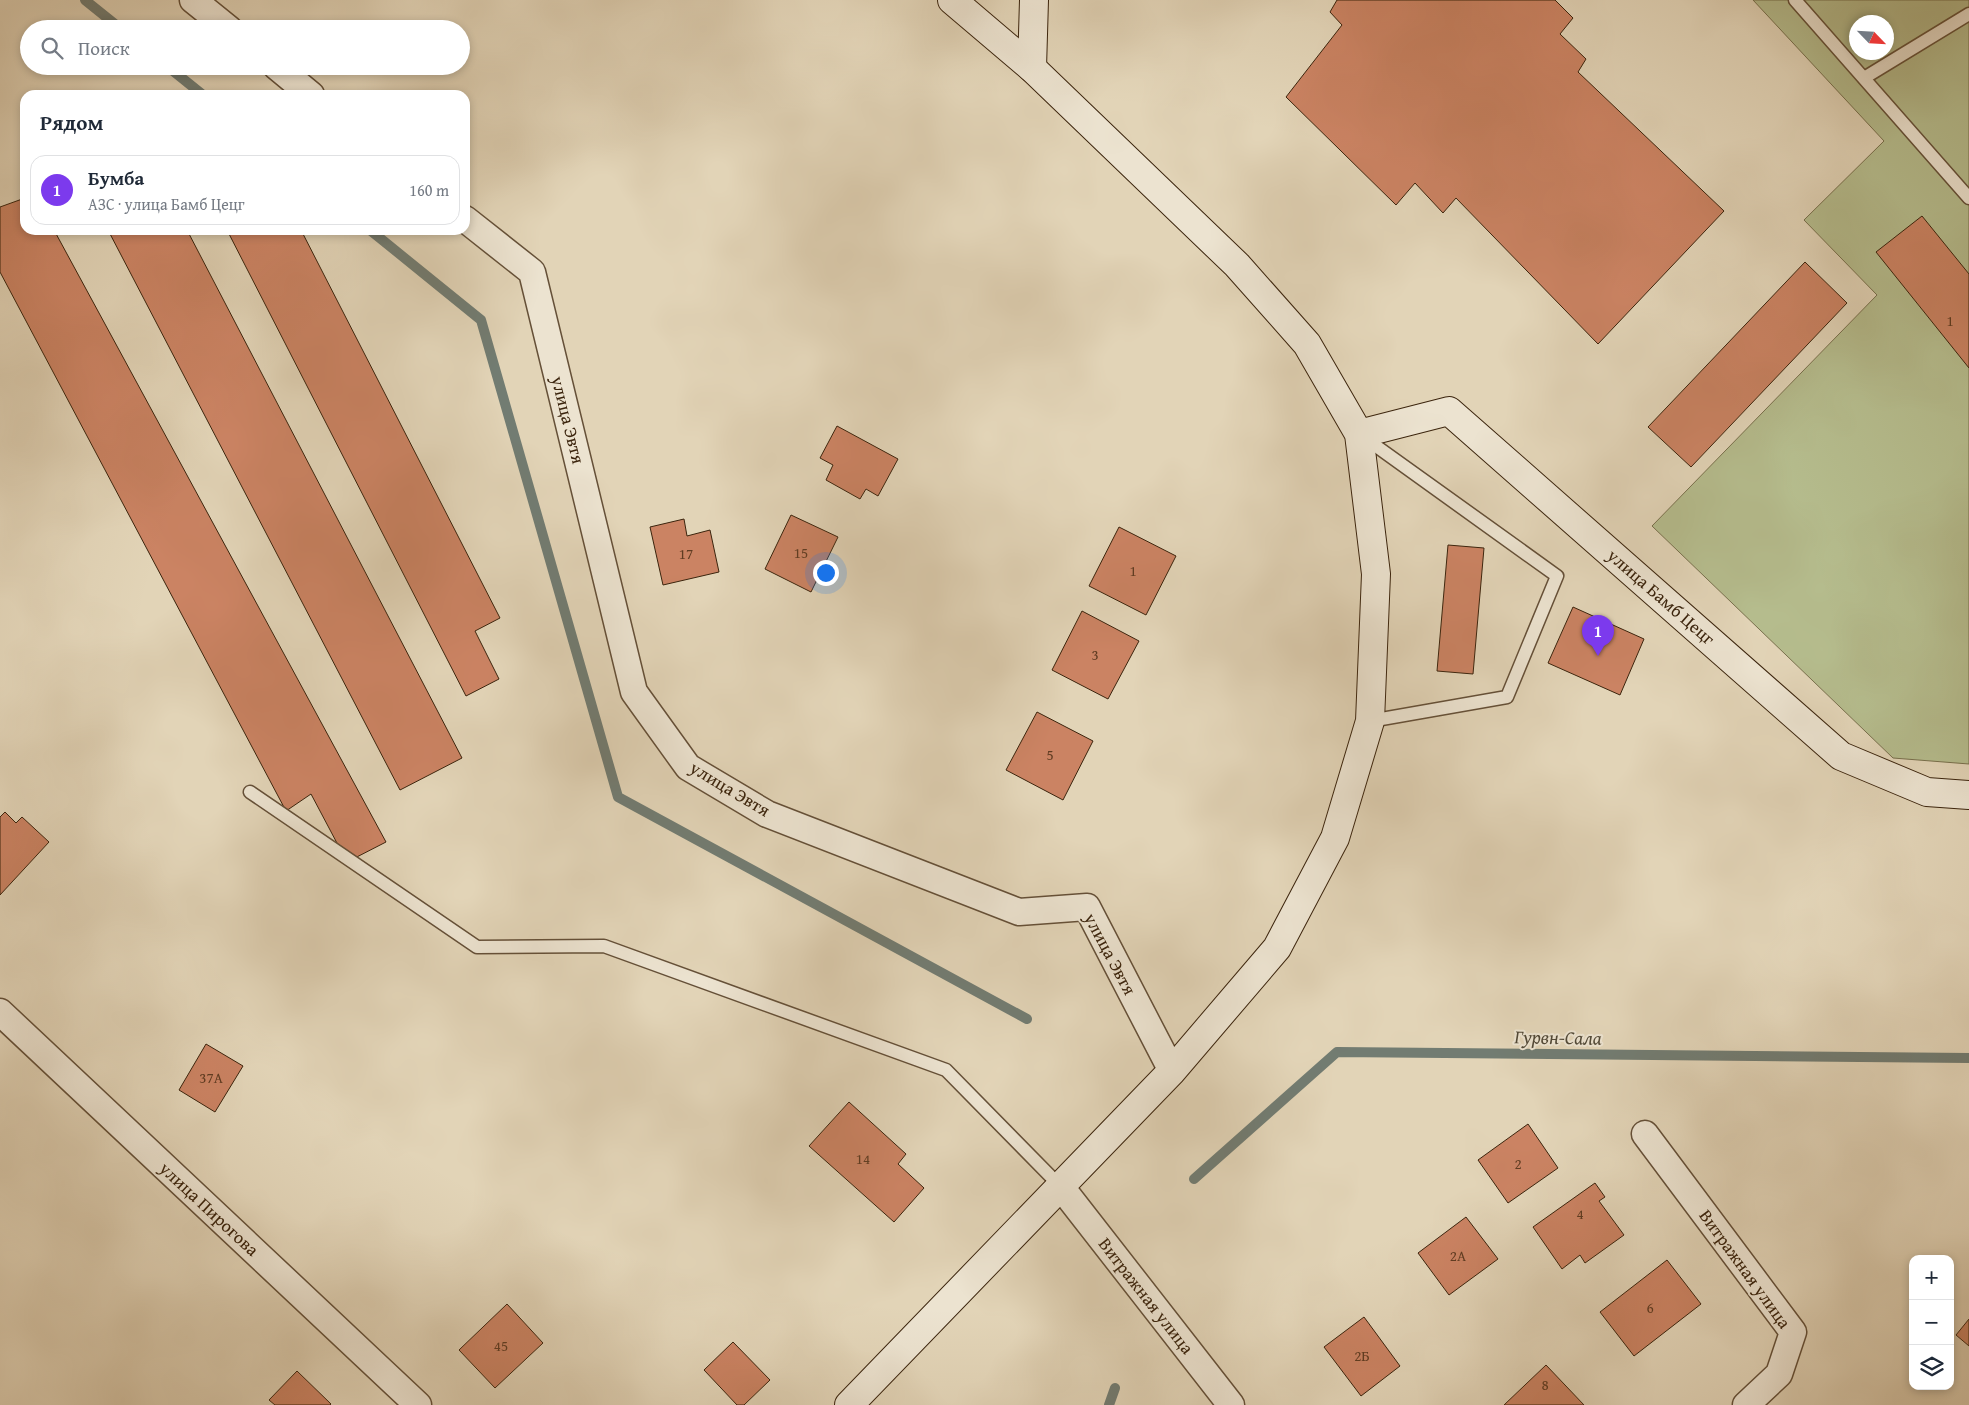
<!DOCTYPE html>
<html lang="ru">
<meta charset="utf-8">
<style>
:root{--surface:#fff;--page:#f2f2f3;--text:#1f2937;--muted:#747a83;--line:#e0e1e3;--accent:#7c3aed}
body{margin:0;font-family:"Gentium Book Plus",serif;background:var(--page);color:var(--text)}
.controls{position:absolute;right:15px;bottom:15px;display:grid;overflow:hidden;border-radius:10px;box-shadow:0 2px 8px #0003}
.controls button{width:45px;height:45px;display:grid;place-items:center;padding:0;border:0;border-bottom:1px solid var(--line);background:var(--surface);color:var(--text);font:25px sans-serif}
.compass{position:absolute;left:1849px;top:15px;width:45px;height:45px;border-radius:50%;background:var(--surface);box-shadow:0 2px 8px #0003;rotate:115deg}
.you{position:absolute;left:825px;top:572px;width:18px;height:18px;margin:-12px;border:4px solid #fff;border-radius:50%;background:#1a73e8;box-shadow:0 0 0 8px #1a73e833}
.badge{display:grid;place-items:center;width:32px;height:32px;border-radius:50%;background:var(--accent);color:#fff;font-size:16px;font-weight:700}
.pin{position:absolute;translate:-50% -41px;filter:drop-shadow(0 1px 2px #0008)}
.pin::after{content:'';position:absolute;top:26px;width:18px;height:15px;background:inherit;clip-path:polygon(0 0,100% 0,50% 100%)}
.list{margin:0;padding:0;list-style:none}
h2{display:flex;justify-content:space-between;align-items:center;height:65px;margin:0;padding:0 20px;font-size:21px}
h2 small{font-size:16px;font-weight:400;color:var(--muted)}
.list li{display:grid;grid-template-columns:32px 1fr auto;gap:15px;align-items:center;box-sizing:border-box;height:70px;margin:0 10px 10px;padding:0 10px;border:1px solid var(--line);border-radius:15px}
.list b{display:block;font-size:19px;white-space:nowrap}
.list p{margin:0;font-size:16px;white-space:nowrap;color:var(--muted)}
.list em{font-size:16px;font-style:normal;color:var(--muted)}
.icon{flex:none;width:28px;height:28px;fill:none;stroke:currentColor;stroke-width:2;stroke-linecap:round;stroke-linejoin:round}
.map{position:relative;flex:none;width:1969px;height:1405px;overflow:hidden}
.search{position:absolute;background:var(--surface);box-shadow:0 2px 8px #0003;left:20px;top:20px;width:450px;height:55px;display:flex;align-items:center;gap:12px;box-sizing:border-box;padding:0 18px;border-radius:28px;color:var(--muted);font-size:19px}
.panel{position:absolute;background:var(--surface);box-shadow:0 2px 8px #0003;left:20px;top:90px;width:450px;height:145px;border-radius:15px}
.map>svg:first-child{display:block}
.green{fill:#b5bc8d;stroke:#78704d;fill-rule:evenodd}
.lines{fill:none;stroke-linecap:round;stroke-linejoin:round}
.stream{stroke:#727c72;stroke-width:10}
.building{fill:#cb8363;stroke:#3b240d}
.lane-casing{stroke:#655038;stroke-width:15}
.street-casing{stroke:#655038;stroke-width:29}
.secondary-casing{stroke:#3b240d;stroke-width:30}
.lane{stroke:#ece3d0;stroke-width:12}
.street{stroke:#ece3d0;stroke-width:26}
.secondary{stroke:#ece3d0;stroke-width:28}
.labels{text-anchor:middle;stroke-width:4;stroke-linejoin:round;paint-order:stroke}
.number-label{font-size:15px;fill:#5f3c22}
.street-label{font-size:18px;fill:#3b240d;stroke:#ece3d0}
.water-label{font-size:19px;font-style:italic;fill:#524937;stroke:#ece3d0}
</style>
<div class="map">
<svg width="1969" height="1405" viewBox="0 0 1969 1405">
<rect width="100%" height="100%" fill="#e2d4b7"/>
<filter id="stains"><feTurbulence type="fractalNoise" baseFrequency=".004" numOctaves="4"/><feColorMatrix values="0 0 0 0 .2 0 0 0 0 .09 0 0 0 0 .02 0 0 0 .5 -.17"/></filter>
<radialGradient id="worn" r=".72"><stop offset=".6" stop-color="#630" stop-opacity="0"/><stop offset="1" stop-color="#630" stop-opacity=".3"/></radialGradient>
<path class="green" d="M1753,0h216v764l-76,-6 -241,-232 225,-231 -73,-75 80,-79zM1856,22h30v30h-30z"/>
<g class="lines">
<g class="stream">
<path d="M85,0l36,29"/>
<path d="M167,66l36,29"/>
<path d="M370,230l111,90 137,477 409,222"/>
<path d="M1194,1179l143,-127 632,6"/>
<path d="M1109,1405l6,-17"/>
</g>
</g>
<g class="building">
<path d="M1337,0h218l18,18 -13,16 26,25 -8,13 146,139 -126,133 -142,-146 -13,15 -28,-30 -19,22 -110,-108 56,-72 -12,-13z"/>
<path d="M25,198v32h29l332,612 -39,20 -36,-68 -25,17 -286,-539v-65z"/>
<path d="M1922,216l47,58v94l-93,-116z"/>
<path d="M108,230h79l275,528 -62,32z"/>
<path d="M227,230h74l199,388 -25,13 24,48 -33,17z"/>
<path d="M1805,262l42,41 -156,164 -43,-40z"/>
<path d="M837,426l61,33 -20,37 -12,-7 -6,10 -34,-19 7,-15 -13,-7z"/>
<path d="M791,515l47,22 -27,55 -46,-23z"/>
<path d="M684,519l3,17 23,-6 9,42 -56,13 -13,-58z"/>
<path d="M1119,527l57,29 -30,59 -57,-29z"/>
<path d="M1448,545l36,3 -11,126 -36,-3z"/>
<path d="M1573,607l71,32 -24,56 -72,-32z"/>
<path d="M1082,611l57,30 -31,58 -56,-29z"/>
<path d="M1037,712l56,29 -30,59 -57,-30z"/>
<path d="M5,812l11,11 6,-6 27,25 -49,53v-78z"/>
<path d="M206,1044l37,22 -28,46 -36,-22z"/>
<path d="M849,1102l57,52 -8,10 26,24 -30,34 -85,-76z"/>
<path d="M1528,1124l30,44 -50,35 -30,-43z"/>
<path d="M1595,1183l10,14 -6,4 25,34 -39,28 -5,-8 -18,14 -29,-42z"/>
<path d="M1466,1217l32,42 -49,36 -31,-42z"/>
<path d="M1667,1260l34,44 -67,52 -34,-44z"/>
<path d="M507,1304l36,39 -48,45 -36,-38z"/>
<path d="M1364,1317l36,49 -39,30 -37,-49z"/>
<path d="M1969,1319v27l-13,-11z"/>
<path d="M733,1342l37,38 -26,25h-7l-33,-35z"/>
<path d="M1546,1365l38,40h-80z"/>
<path d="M297,1371l34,33 -1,1h-55l-6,-5z"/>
</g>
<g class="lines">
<g class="lane-casing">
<g id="lane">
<path d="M1795,0l174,198"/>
<path d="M1864,78l105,-64"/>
<path d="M1362,436l195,140 -50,121 -137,24"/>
<path d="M250,792l227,155 127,-1 342,124 115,117"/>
</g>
</g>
<g class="street-casing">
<g id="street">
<path d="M193,0l36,29"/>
<path d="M276,66l35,29"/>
<path d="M465,219l67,53 102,420 54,75 79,47 252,98 68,-5 85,164"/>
<path d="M0,1012l418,393"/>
<path d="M1645,1134l148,198 -14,42 -33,31"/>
<path d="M1061,1187l170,218"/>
</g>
</g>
<g class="secondary-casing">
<g id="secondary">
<path d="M1032,68l2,-68"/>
<path d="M1359,434l90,-23 392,345 86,36 42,3"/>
<path d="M849,1405l323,-334 105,-123 58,-110 35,-117 6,-147 -17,-140 -52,-90 -70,-79 -205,-197 -80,-68"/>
</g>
</g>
<use href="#lane" class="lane"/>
<use href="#street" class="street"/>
<use href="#secondary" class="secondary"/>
</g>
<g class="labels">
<g class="number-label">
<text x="1950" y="326">1</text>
<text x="801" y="558">15</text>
<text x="686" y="559">17</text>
<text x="1133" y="576">1</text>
<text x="1095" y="660">3</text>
<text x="1050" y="760">5</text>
<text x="211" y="1083">37А</text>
<text x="863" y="1164">14</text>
<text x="1518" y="1169">2</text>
<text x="1580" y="1219">4</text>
<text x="1458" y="1261">2А</text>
<text x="1650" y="1313">6</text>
<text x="501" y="1351">45</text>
<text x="1362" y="1361">2Б</text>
<text x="1545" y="1390">8</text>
</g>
<g class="street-label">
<text transform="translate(568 420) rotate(76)" y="6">улица Эвтя</text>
<text transform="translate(1661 597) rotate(41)" y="6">улица Бамб Цецг</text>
<text transform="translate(730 789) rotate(31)" y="6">улица Эвтя</text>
<text transform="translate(1110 954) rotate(62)" y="6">улица Эвтя</text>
<text transform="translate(209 1209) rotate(43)" y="6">улица Пирогова</text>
<text transform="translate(1745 1269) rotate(54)" y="6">Витражная улица</text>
<text transform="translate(1146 1296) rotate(52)" y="6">Витражная улица</text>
</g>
<g class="water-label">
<text transform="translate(1558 1037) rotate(1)" y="7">Гурвн-Сала</text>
</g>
</g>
<rect width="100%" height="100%" filter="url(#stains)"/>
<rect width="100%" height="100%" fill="url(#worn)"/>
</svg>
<div class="controls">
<button>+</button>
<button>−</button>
<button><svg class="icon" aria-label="layers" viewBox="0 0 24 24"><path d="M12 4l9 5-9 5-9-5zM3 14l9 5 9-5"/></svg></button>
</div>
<svg class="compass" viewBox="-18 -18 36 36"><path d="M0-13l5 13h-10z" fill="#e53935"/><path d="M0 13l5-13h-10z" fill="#747a83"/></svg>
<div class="you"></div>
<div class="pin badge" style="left:1598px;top:656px">1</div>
<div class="search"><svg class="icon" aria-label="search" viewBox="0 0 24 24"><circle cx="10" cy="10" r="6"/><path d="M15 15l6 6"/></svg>Поиск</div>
<section class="panel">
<h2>Рядом<small></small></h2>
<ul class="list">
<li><span class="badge">1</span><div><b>Бумба</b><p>АЗС · улица Бамб Цецг</p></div><em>160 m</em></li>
</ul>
</section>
</div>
